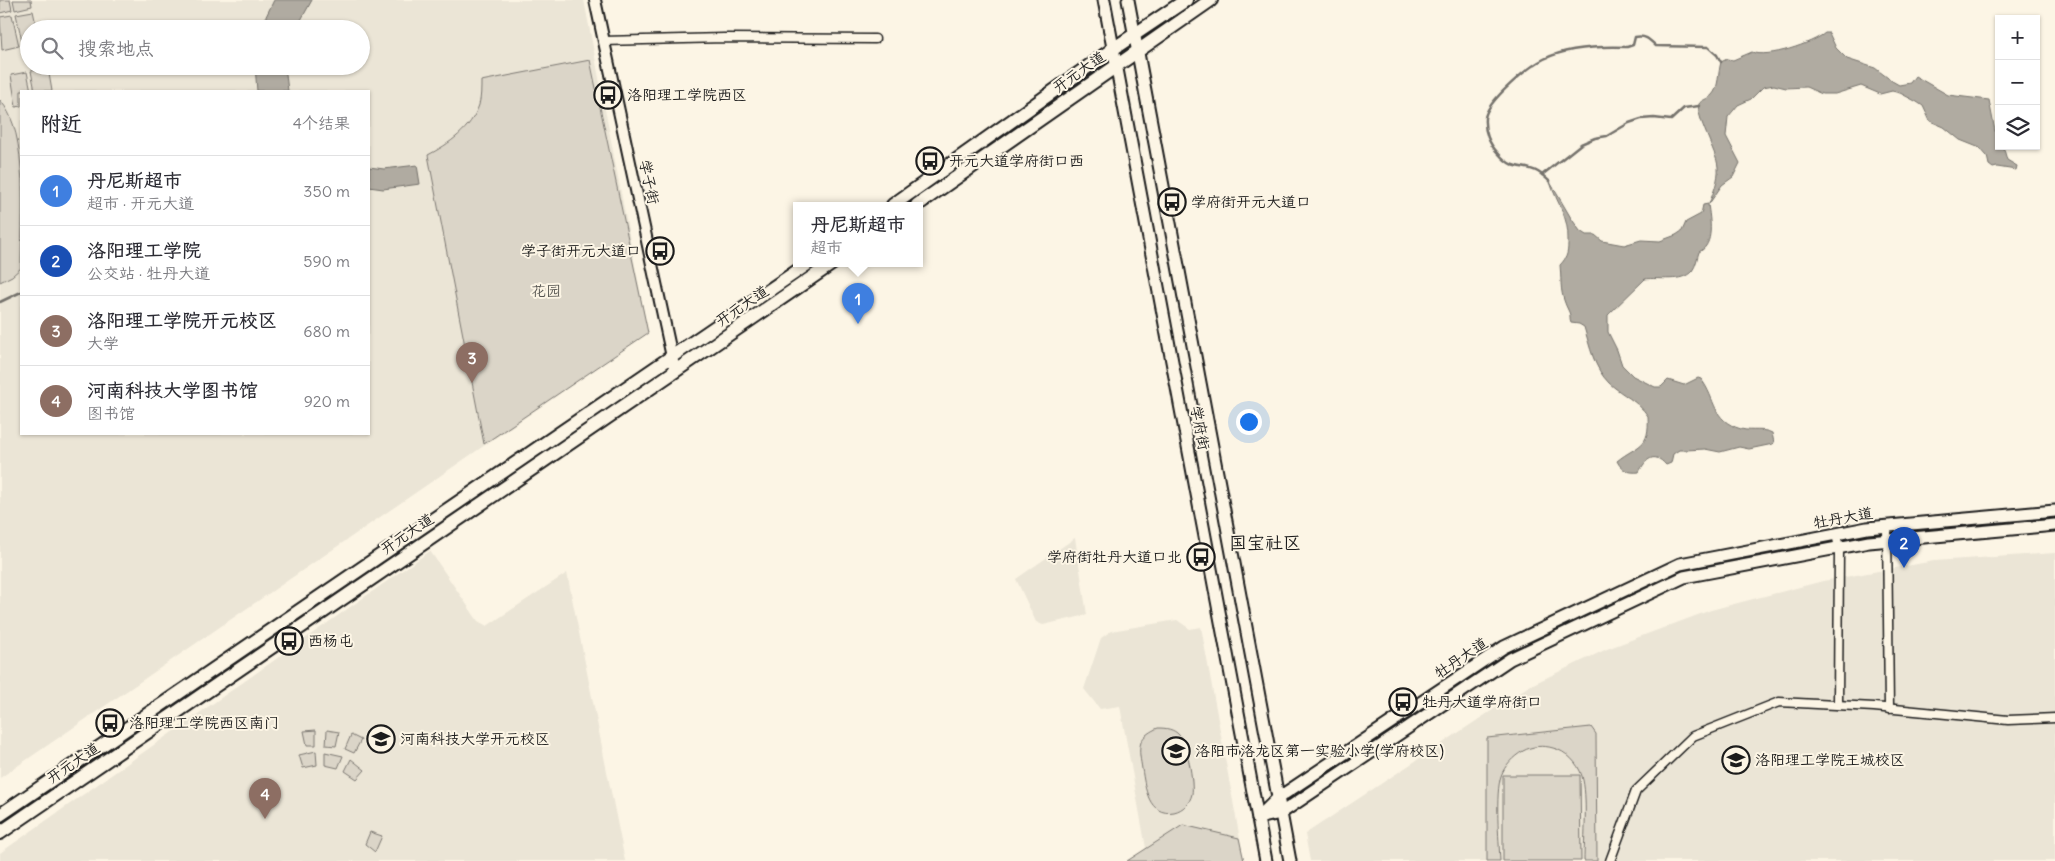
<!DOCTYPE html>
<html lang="zh">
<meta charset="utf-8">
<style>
:root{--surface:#fff;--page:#f7f7f7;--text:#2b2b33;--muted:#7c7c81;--line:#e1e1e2;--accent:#1c1c1c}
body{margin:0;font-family:Delius,"LXGW WenKai TC",sans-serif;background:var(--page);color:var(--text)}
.controls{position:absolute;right:15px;top:15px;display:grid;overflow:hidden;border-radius:0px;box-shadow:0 1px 4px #0004}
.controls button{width:45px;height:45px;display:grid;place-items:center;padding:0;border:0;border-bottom:1px solid var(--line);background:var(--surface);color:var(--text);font:25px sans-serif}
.you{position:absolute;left:1248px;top:421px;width:18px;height:18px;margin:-12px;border:4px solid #fff;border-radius:50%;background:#1a73e8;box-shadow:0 0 0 8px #1a73e833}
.badge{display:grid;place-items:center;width:32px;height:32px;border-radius:50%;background:var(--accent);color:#fff;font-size:16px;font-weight:700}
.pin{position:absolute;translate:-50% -41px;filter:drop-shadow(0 1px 2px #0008)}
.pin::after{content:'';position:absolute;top:26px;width:18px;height:15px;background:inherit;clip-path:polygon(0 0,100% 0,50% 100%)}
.popup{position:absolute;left:793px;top:202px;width:130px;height:65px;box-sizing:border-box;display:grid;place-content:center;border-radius:0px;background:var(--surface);filter:drop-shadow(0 1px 4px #0005);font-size:16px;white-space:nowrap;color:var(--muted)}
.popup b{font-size:19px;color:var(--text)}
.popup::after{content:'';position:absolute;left:50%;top:100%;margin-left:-10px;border:10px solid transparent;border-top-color:var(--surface)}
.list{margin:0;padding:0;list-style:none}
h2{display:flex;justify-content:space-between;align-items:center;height:65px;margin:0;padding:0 20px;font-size:21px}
h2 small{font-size:16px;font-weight:400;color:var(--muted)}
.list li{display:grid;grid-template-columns:32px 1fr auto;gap:15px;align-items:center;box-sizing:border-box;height:70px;padding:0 20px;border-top:1px solid var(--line)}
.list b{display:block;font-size:19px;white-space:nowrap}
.list p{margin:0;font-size:16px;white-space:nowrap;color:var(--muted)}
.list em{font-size:16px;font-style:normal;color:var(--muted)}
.icon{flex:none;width:28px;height:28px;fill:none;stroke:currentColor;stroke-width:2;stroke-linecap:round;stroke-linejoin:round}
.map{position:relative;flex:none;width:2055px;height:861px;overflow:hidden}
.search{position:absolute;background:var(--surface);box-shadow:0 1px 4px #0004;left:20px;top:20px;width:350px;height:55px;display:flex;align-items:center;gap:12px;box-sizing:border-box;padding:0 18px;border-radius:28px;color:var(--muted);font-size:19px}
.panel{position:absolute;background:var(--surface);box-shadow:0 1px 4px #0004;left:20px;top:90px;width:350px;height:345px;border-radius:0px}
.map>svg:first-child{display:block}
.built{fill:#ebe5d6;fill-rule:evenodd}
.green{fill:#dbd5c8;stroke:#7c7872}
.water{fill:#b0aba1;stroke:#75726c}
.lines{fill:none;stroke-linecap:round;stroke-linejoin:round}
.stream{stroke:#75726c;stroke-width:2.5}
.minor-casing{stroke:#1c1c1c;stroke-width:11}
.tertiary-casing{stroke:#1c1c1c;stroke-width:14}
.secondary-casing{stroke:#1c1c1c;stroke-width:15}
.primary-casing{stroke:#1c1c1c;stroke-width:16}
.minor{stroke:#fcf5e5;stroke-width:8}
.tertiary{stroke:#fcf5e5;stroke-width:10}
.secondary{stroke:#fcf5e5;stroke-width:11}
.primary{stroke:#fcf5e5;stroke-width:12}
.labels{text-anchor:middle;stroke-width:4;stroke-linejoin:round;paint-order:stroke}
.street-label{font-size:15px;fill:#1c1c1c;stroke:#fcf5e5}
.poi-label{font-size:15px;fill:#1c1c1c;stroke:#fcf5e5;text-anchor:start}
.park-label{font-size:15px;fill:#555450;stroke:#fcf5e5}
.quarter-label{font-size:18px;fill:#1c1c1c;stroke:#fcf5e5}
</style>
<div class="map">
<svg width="2055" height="861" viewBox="0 0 2055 861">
<rect width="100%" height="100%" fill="#fcf5e5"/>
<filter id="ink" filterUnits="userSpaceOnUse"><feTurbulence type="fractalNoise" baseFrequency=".02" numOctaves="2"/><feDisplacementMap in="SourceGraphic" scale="10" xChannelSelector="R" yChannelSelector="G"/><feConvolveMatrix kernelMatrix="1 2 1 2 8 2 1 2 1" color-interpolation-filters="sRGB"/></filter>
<g filter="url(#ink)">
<g class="built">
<path d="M0,0h584l64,333 -648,445zM29,29h332v37h-332zM21,91h348v343h-348z"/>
<path d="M1075,538l12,77 -44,10 -7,-3 -20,-43z"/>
<path d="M430,551l48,70 9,5 80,-53 58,288h-625v-8z"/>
<path d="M2055,553v308h-745l-5,-27 224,-148 78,-37 104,-39 112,-29 111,-20z"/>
<path d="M1177,620l13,9 11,-2 43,234h-117l19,-13 -26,-142 -20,3 -16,-20 17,-51 10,-7z"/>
</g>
<g class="green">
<path d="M0,0h10l2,10 -12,3z"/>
<path d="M13,0h18l1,6 -17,4z"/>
<path d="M33,11l4,18h-8v15l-6,2 -7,-32z"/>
<path d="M12,15l7,31 -17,4 -2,-33z"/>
<path d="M590,60l58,273 -164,111 -56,-289c21,-11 43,-26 51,-50 2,-8 2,-16 2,-24z"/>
<path d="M48,68l4,23h-17l-4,-20z"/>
<path d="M27,72l4,19h-10v15l-5,1 -5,-32z"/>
<path d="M0,100c30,33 21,123 21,168l-9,8 -12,6z"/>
<path d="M1591,727l5,7 1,127h-13c0,-22 4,-65 -2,-85 -4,-13 -16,-25 -29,-28 -10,-3 -21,-2 -30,3 -10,6 -18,14 -22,25 -6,18 -2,64 -1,85h-13v-123z"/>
<path d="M1158,728c8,0 16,1 21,7 8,7 15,48 13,59 -2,9 -9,16 -18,18 -26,5 -29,-25 -32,-43 -1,-8 -4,-18 -1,-27 3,-7 10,-11 17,-14z"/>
<path d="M316,730v15h-9l-3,-14z"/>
<path d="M327,730l12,2 -3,14 -10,-1z"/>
<path d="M351,735l10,5 -7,13 -9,-4z"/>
<path d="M316,751l1,14 -14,3 -4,-13z"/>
<path d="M325,752l18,4 -5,12 -13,-3z"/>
<path d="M351,759l14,11 -8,9 -12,-8z"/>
<path d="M1503,775h77l1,86h-78z"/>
<path d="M1183,825l56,13 5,23h-117z"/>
<path d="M370,832l12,4 -7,16 -10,-8z"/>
</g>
<g class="water">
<path d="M274,0h38l-16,29h-36z"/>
<path d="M1825,33h4l7,15 11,11 28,9 17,13 7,4 11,-2 5,-7 33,19 41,5c2,9 3,17 5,26 1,8 5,11 5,20h4l4,14 10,6 -1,4 -19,-3 -4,1 -4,-3 -2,-9 -7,-8 -20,-8 -16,-13 -14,-6 -7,-15 -6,-4 -17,-9 -8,-2 -12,3 -19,-8 -26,8h-13l-16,-7 -20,1 -12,-3 -11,2 -12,12 -13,6 -10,12 -2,19 14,27 -7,14 -11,8 -13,19c4,-11 10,-24 9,-37 -1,-15 -23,-51 -19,-63 2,-4 9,-5 13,-9 7,-7 6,-23 9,-33l6,-3 6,1 19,-8c15,7 61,-9 73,-19z"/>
<path d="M255,66h30l3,25h-31z"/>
<path d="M417,165l3,19 -37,5 -14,-2v-20l15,2z"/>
<path d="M1550,182l21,36 9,13 6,4h9l7,6 22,4 17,-5 19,1 16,-6 6,-4 4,-9 15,-8 2,-9 5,-1c2,16 7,40 -9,48 -2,6 -3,14 -7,19 -10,12 -33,6 -47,8l-37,36v17l9,18 5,15 11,11 22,11h6l7,-7 16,5 14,-7 3,1c16,21 10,41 40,50 11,3 22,-1 31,4l2,10 -1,1 -24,5 -10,-2 -19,5 -15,-3 -19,1h-7l-6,4 -2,9 -5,2c-12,-14 -20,-6 -27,7 -10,1 -17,-1 -22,-11 21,-17 33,-12 31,-45 -10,-15 -26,-21 -39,-33 -15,-15 -19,-36 -25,-56l-5,-3 -8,-1c-2,-4 0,-7 -2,-11 -10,-20 -7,-26 -9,-47 8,-8 8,-14 8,-24 1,-25 -11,-37 -18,-59z"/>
</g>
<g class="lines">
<g class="stream">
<path d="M1542,175l39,-31 14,-6 12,-2 22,-13 12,-4 13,-1 17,2 13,-12 15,-2"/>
<path d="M1550,182c-3,-3 -7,-7 -12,-10 -16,-9 -23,1 -40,-19 -9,-9 -14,-22 -13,-35 2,-17 43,-51 59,-59 24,-12 56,-13 83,-12l6,-2 2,-8c10,-2 14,2 21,9l52,1 9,8 4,7"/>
<path d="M0,302l21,-10"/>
</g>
<g class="minor-casing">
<g id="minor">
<path d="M603,41l121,-3 151,1"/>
<path d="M1887,526l2,183"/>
<path d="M1836,534l3,14 -1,157"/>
<path d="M1610,861l26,-70 57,-55 86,-34 95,5 134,13 47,-2"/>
</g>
</g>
<g class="tertiary-casing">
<path id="tertiary" d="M595,0l80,371"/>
</g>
<g class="secondary-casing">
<g id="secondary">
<path d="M1104,0l162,861"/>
<path d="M1128,0l162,861"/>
<path d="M1258,818l20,-20 226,-151 176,-83 187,-36 188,-17"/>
<path d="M1258,818l23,-5 229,-154 174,-82 185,-35 186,-17"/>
</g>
</g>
<g class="primary-casing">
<g id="primary">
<path d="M893,205l220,-156 73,-49"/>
<path d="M917,205l294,-205"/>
<path d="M0,815l809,-552"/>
<path d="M0,833l833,-570"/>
</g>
</g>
<use href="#minor" class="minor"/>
<use href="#tertiary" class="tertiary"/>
<use href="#secondary" class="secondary"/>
<use href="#primary" class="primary"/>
</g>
</g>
<defs>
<g id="bus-ring" transform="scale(1.4375)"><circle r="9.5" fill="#fcf5e5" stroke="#1c1c1c" stroke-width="1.5"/><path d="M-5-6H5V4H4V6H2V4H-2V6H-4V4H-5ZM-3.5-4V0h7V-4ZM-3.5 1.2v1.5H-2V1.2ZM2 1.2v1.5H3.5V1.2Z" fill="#1c1c1c"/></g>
<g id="university-ring" transform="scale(1.4375)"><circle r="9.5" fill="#fcf5e5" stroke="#1c1c1c" stroke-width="1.5"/><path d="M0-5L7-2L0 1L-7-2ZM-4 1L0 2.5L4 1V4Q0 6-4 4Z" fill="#1c1c1c"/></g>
<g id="school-ring" transform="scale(1.4375)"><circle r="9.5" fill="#fcf5e5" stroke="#1c1c1c" stroke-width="1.5"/><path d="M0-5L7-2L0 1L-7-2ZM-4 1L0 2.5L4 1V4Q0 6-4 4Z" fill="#1c1c1c"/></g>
</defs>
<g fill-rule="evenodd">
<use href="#bus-ring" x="608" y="95"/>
<use href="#bus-ring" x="930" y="161"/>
<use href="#bus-ring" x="1172" y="202"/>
<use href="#bus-ring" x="660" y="251"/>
<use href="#bus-ring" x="1201" y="557"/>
<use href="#bus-ring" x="289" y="641"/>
<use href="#bus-ring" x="1403" y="702"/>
<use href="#bus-ring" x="110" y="723"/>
<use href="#university-ring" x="381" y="739"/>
<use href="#school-ring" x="1176" y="751"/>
<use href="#university-ring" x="1736" y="760"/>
</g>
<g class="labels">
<g class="street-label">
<text transform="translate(1079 72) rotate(-35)" y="5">开元大道</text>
<text transform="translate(649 182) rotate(78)" y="5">学子街</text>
<text transform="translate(742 306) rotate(-34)" y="5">开元大道</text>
<text transform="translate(1200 428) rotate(79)" y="5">学府街</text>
<text transform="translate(1843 518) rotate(-10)" y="5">牡丹大道</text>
<text transform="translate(407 534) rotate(-34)" y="5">开元大道</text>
<text transform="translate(1461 658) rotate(-34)" y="5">牡丹大道</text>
<text transform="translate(73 763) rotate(-34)" y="5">开元大道</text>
</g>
<g class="poi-label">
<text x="627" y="100">洛阳理工学院西区</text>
<text x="949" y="166">开元大道学府街口西</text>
<text x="1191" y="207">学府街开元大道口</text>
<text x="641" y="256" text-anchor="end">学子街开元大道口</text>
<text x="1182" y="562" text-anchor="end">学府街牡丹大道口北</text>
<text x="308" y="646">西杨屯</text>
<text x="1422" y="707">牡丹大道学府街口</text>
<text x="129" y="728">洛阳理工学院西区南门</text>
<text x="400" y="744">河南科技大学开元校区</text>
<text x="1195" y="756">洛阳市洛龙区第一实验小学(学府校区)</text>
<text x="1755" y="765">洛阳理工学院王城校区</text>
</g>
<g class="park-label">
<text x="546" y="296">花园</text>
</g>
<g class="quarter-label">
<text x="1265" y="549">国宝社区</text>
</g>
</g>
</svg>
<div class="controls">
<button>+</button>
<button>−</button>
<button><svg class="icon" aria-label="layers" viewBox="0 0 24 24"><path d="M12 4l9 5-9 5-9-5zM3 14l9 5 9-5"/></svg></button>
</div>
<div class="you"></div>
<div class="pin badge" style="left:858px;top:324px;background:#3f7fe0">1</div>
<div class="popup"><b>丹尼斯超市</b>超市</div>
<div class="pin badge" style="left:1904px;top:568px;background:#1a4fb4">2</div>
<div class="pin badge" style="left:472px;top:383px;background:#8d6e63">3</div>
<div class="pin badge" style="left:265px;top:819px;background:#8d6e63">4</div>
<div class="search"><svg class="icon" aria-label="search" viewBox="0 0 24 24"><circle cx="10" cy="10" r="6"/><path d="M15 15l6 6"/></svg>搜索地点</div>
<section class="panel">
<h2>附近<small>4个结果</small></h2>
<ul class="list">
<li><span class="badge" style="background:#3f7fe0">1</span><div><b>丹尼斯超市</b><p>超市 · 开元大道</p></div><em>350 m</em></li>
<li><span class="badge" style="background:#1a4fb4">2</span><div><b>洛阳理工学院</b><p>公交站 · 牡丹大道</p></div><em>590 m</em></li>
<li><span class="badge" style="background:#8d6e63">3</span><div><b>洛阳理工学院开元校区</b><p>大学</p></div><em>680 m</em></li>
<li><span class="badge" style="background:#8d6e63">4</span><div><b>河南科技大学图书馆</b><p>图书馆</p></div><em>920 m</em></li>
</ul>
</section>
</div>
